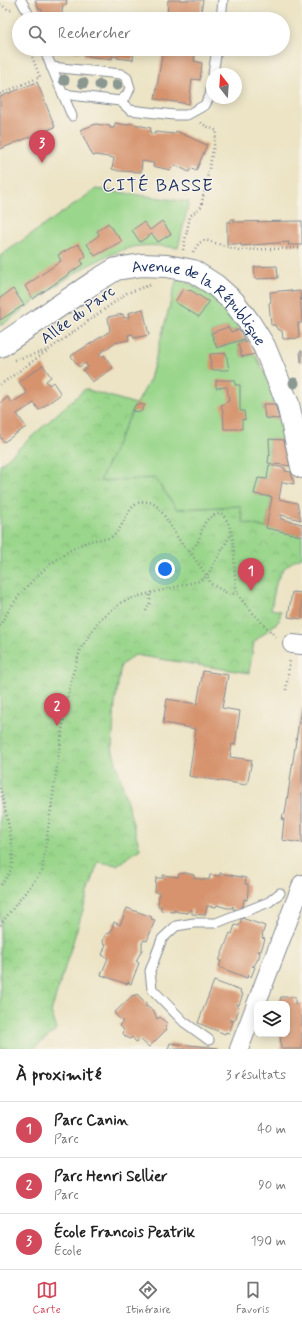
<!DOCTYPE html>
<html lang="fr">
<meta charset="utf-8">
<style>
:root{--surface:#fff;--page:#f6f6f6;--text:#222;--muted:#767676;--line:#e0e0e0;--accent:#d1495b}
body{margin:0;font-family:Mynerve,sans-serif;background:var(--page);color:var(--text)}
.controls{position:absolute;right:12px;bottom:12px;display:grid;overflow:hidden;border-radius:8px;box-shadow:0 2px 10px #0003}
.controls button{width:36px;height:36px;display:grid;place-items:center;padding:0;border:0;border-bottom:1px solid var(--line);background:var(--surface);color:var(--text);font:20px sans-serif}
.compass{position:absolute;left:206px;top:68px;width:36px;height:36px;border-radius:50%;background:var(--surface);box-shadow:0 2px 10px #0003;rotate:343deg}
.you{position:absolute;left:165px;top:569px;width:14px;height:14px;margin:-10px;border:3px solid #fff;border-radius:50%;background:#1a73e8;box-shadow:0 0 0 6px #1a73e833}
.badge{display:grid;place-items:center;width:26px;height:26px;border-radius:50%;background:var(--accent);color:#fff;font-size:13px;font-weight:700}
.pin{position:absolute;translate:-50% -33px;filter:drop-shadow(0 1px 2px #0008)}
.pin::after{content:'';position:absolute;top:21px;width:14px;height:12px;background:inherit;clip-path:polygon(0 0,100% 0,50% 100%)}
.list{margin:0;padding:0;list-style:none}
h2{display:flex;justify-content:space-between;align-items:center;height:52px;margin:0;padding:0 16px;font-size:17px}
h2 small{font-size:13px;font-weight:400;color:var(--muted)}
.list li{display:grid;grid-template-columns:26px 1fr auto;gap:12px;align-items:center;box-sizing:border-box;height:56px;padding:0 16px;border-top:1px solid var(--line)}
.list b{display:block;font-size:15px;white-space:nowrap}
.list p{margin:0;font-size:13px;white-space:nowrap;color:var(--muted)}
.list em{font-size:13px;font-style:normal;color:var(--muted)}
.icon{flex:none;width:22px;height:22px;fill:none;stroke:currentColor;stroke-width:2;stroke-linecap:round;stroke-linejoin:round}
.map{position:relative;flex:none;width:302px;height:1049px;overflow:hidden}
.search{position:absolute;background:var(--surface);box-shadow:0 2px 10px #0003;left:12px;right:12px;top:12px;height:44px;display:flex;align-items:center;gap:10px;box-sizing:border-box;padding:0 14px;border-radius:22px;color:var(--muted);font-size:15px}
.sheet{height:220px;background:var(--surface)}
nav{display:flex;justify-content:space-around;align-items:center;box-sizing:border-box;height:56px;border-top:1px solid var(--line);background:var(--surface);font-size:11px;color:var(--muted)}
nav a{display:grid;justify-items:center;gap:2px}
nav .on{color:var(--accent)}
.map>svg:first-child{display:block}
.park{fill:url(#park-crowns);stroke:#5a8274}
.garden{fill:#9ad68b;stroke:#5a8274}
.building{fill:#d6936d}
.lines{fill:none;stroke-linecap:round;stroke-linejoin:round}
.lane-casing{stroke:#848a92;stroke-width:11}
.street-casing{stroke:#848a92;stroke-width:20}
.secondary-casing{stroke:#848a92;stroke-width:24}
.path{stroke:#848a92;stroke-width:2.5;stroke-dasharray:1 3;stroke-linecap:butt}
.lane{stroke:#fff;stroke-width:9}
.street{stroke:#fff;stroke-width:18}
.secondary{stroke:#fff;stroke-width:22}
.tree{fill:#8b9892}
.labels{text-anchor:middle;stroke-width:3;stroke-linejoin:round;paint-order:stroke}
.street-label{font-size:16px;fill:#1b2f5e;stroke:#f7f3e8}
.quarter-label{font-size:18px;letter-spacing:1px;fill:#1b2f5e;stroke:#f7f3e8}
</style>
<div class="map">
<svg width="302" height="1049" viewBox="0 0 302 1049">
<defs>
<pattern id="park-crowns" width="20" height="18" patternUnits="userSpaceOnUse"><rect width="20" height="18" fill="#9ad68b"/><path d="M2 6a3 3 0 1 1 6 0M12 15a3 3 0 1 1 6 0" fill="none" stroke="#84b87a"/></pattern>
</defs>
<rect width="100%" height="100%" fill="#f7f3e8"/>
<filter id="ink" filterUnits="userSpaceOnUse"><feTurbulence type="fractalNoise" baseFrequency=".025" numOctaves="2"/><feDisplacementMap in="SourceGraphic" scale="8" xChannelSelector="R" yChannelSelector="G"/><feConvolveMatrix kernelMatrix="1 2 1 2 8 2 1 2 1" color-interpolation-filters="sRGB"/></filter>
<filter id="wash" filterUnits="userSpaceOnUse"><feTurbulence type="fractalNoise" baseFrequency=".012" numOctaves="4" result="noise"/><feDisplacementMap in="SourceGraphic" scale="16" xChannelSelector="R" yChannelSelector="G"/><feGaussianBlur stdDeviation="0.9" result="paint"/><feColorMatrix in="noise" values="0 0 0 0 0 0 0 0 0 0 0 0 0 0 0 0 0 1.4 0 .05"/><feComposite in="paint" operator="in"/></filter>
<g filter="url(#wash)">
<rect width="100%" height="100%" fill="#ece4c5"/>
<path class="park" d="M85,389l51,15 -35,77 54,-3 22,31 63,-3 3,16 59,14v21c-27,11 -26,27 -31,52l10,2 -2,10 -25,21 -5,31 -114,-18 -14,10 -6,39 -3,44 28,101 -23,16 -19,-3 -47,150 6,17 -24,20h-33v-584z"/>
<g class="garden">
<path d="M96,189l93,13 -11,46c-14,-2 -30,-4 -45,-1 -48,12 -92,51 -133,79v-70z"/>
<path d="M177,278c27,12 49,24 62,51l-8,3 -3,-5 -17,6 6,15 27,-9 4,1 -10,4 4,13 13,-3 14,27 6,23 -12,1v5l2,1v7l14,1 5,21 -15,-1 1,17h-1l-1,7h2l-3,16 -9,-1 -3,16 17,3 -6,31 -23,-6 -3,-16 -63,3 -22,-31 -55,3 24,-53 26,-49z"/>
</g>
<g id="blocks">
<g class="building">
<path d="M35,0h32l-1,5h-3l-2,14h-18l-1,-10h-3z"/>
<path d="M168,0h35l-3,17h7v2h-40z"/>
<path d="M66,49h68l-1,11 -16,-2 1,-1 -6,-1v3l-28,-3 1,-4 -19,-1z"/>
<path d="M163,49h33l-2,12 8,2 -2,17 -8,-1 -3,25 -34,-5z"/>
<path d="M37,82l18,45 -55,22v-52z"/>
<path d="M115,123l13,2 1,-2 22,5 -1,5 5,1v-2l20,2 1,-3 31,14 -11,26 -5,-3 -2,4 -14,-7 -5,5 -17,-4 1,-3 -12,-2 -1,11 -22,-1 -7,-2 2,-11 -18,-3 -3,1 -13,-26 16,-6 14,2v2h4z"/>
<path d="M231,219h3v3l68,-1v24h-14l1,-3 -48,4v-2h-14v-22h4z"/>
<path d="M162,221l9,13 -13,8 -6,-8 -12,8 -8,-12 12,-8 6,8z"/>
<path d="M108,223l14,18 -27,15 -8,-12 12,-9 -2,-4z"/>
<path d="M78,244l8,12 -5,4 2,4 -50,35 -8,-13 36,-25 -3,-6z"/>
<path d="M277,266l1,12 -23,1 -1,-12z"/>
<path d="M13,289l11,16 -24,15v-22z"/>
<path d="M183,289l9,2 17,11 -10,15 -24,-15z"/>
<path d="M291,290l1,2 8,-1 2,32h-4l1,15 -16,1 -1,-8 -5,-2 -2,-4h-4l-2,-22 2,-1 -1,-10z"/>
<path d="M143,309l6,26 -15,3 -1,-4 -5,1 1,5 -15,3 -15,11 2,3 3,-2 9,13 -21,14 -9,-12 5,-3 -3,-4 -6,4 -8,-11 39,-25 -2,-14 15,-3 1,4 5,-1 -1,-4z"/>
<path d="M228,327l3,5 8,-3 5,10 -27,9 -6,-15z"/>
<path d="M248,340l7,14 -13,3 -4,-13z"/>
<path d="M300,351h2v12h-1z"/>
<path d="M226,353l3,17h-18l-1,-16z"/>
<path d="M43,365l8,12 -5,4 3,4 4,-3 8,12 -22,16 -5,-7 -17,11 9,13 -22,15 -4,-5v-34l8,-6 4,6 15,-10 -8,-11z"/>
<path d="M216,380h19v5h5v26h4l1,9 -3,-1v10h-18l-1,-18 -2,-6 8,-4 -2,-14 -11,1z"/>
<path d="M136,404l9,1 -4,7 -9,-1z"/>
<path d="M263,404h12l4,15 -14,-1z"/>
<path d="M269,439l15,1 6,26 -22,-3 1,-8 1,1z"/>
<path d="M269,465l16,3v3l6,1 3,12 -12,-2 -3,17 18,4 4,17 -20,-5v4l21,5v12l-36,-8 6,-31 -18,-3 4,-16 9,1z"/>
<path d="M292,592l10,1v26l-14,-2z"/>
<path d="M203,671l25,4 -6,33 18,3 -5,34 -3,-1 -2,13 22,3 -5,25 -58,-9 7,-47 -33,-6 4,-24 30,5z"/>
<path d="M301,707h1v136l-20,-3 2,-21 -2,1 1,-6h2z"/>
<path d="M185,873l9,2v3l15,2 1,-5 10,1v-3l26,5 -1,6h3v7l-1,9 -3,-1 -1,8h-2v3l-8,-1v-3l-1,2h-5l-10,-3 -1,2 -9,-1 -2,9 -13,-1v-5l-4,4 -9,-1 -4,-1v-3l-1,4 -13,-1v-5h-3l1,-13 -4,-1 1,-14h7v-3l15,2 1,-3z"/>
<path d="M127,908l25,9 -1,2 4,1 -8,21 -3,-1 -2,3v7l-6,11 3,2 -8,21 -3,-2 -1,2 -26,-9 7,-17 -6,-3 4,-11 -3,-1 1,-6 3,-4 3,1 4,-12 6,3z"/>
<path d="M242,918l23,8 -3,9h1l-1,3 3,1 -4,12h-4l3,1 -1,5 -5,9h-2l3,1 -4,10 -3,-2 -1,3 -28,-11 2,-6h-2l11,-28 2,1 3,-9 4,1z"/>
<path d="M214,981l27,10 -1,2 3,1 -4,11 -3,-1v1l3,2 -3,11 -2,3 -4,-2v2l3,1 -4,11 -3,-1 -1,2 -27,-11z"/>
<path d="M137,994l10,10 -2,3 1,-1 8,5 3,8 3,-2 8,7 -3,3 2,2 -18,18 -9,-8 -4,3 -4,-5 -2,2 -5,-3 -3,-4 2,-2 -5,-5 4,-3 -9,-9 19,-18 1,1z"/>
<path d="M281,997h14v7l7,-1v46h-21l-1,-15h7v-30h-8z"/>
<path d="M170,1043l48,5v1h-50z"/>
</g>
</g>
</g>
<g filter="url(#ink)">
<use href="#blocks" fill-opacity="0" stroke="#848a92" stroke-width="1"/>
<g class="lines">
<g class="lane-casing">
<g id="lane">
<path d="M21,0l10,19"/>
<path d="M221,19l2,-19"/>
<path d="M44,49l28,67"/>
<path d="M51,67l70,7 6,4 3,10 -3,7 -7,6"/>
<path d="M213,74l4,-25"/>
<path d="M63,94l57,7 10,9 44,5h13l18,-10 5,-9 2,-14"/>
<path d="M209,1040l-25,-18 -32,-33 -2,-18 12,-32 14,-13 18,-3h22l53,-21 11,-9"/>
</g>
</g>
<g class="street-casing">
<g id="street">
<path d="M292,644l10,1"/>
<path d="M239,1049l63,-165"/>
</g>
</g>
<g class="secondary-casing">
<g id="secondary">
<path id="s1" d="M0,346l96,-65 20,-12 26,-4 25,1 26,5 22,14 19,17 15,20 15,24 24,58 14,63"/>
</g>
</g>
<g class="path">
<path d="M0,4l9,6h5"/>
<path d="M0,94l40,-17 -11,-28"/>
<path d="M183,250l7,-34 11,-9 16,-76 -15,-7 -2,-4"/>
<path d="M193,252l6,-9 6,-3 34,10 63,-2"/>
<path d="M14,360l34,-10"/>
<path d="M0,385l127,-92 23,-8"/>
<path d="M189,551l18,25 4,8 16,9 10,1"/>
<path d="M146,611l4,-8v-10"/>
<path d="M0,626c16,-34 54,-72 90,-85 6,-2 15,-1 21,-4 15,-8 15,-39 38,-35 15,3 26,39 40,49 18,-11 6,-33 32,-38 19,19 10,55 16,79 2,8 33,39 40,46"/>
<path d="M286,690l4,-31"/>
<path d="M0,788c4,19 18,65 10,83 -2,6 -7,10 -10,16"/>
<path d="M0,925l42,-54 24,-167 7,-31 8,-25 19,-29 22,-17 13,-5 64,-16 8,-5 24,-42"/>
</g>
<use href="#lane" class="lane"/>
<use href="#street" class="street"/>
<use href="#secondary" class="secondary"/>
</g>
<g class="tree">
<circle cx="64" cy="80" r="5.5"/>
<circle cx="83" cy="83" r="5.5"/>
<circle cx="100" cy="85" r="5.5"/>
<circle cx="117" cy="85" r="5.5"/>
<circle cx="294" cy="383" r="5.5"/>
</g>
</g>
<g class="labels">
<g class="street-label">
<text dy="6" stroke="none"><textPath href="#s1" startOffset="237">Avenue de la République</textPath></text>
<text transform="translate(77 314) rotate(-36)" y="6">Allée du Parc</text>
</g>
<g class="quarter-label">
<text x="158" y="191">CITÉ BASSE</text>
</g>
</g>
</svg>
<div class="controls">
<button><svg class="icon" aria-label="layers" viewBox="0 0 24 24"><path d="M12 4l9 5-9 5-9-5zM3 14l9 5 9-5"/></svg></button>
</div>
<svg class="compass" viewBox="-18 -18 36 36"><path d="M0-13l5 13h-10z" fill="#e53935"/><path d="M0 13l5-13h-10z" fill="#767676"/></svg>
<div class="you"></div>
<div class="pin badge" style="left:251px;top:591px">1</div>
<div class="pin badge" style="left:57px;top:726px">2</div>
<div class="pin badge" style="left:42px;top:163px">3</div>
<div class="search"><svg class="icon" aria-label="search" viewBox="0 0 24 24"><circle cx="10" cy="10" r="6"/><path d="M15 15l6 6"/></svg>Rechercher</div>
</div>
<section class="sheet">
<h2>À proximité<small>3 résultats</small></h2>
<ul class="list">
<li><span class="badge">1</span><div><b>Parc Canin</b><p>Parc</p></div><em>40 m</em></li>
<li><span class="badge">2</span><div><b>Parc Henri Sellier</b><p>Parc</p></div><em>90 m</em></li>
<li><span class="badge">3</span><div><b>École Francois Peatrik</b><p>École</p></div><em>190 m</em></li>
</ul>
</section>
<nav>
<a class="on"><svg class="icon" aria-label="map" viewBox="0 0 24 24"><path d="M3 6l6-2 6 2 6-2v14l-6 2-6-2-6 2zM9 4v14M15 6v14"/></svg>Carte</a>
<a><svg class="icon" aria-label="directions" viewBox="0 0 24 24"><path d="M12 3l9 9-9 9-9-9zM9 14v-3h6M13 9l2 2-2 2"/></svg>Itinéraire</a>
<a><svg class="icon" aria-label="saved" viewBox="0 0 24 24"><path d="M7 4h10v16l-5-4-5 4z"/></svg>Favoris</a>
</nav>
